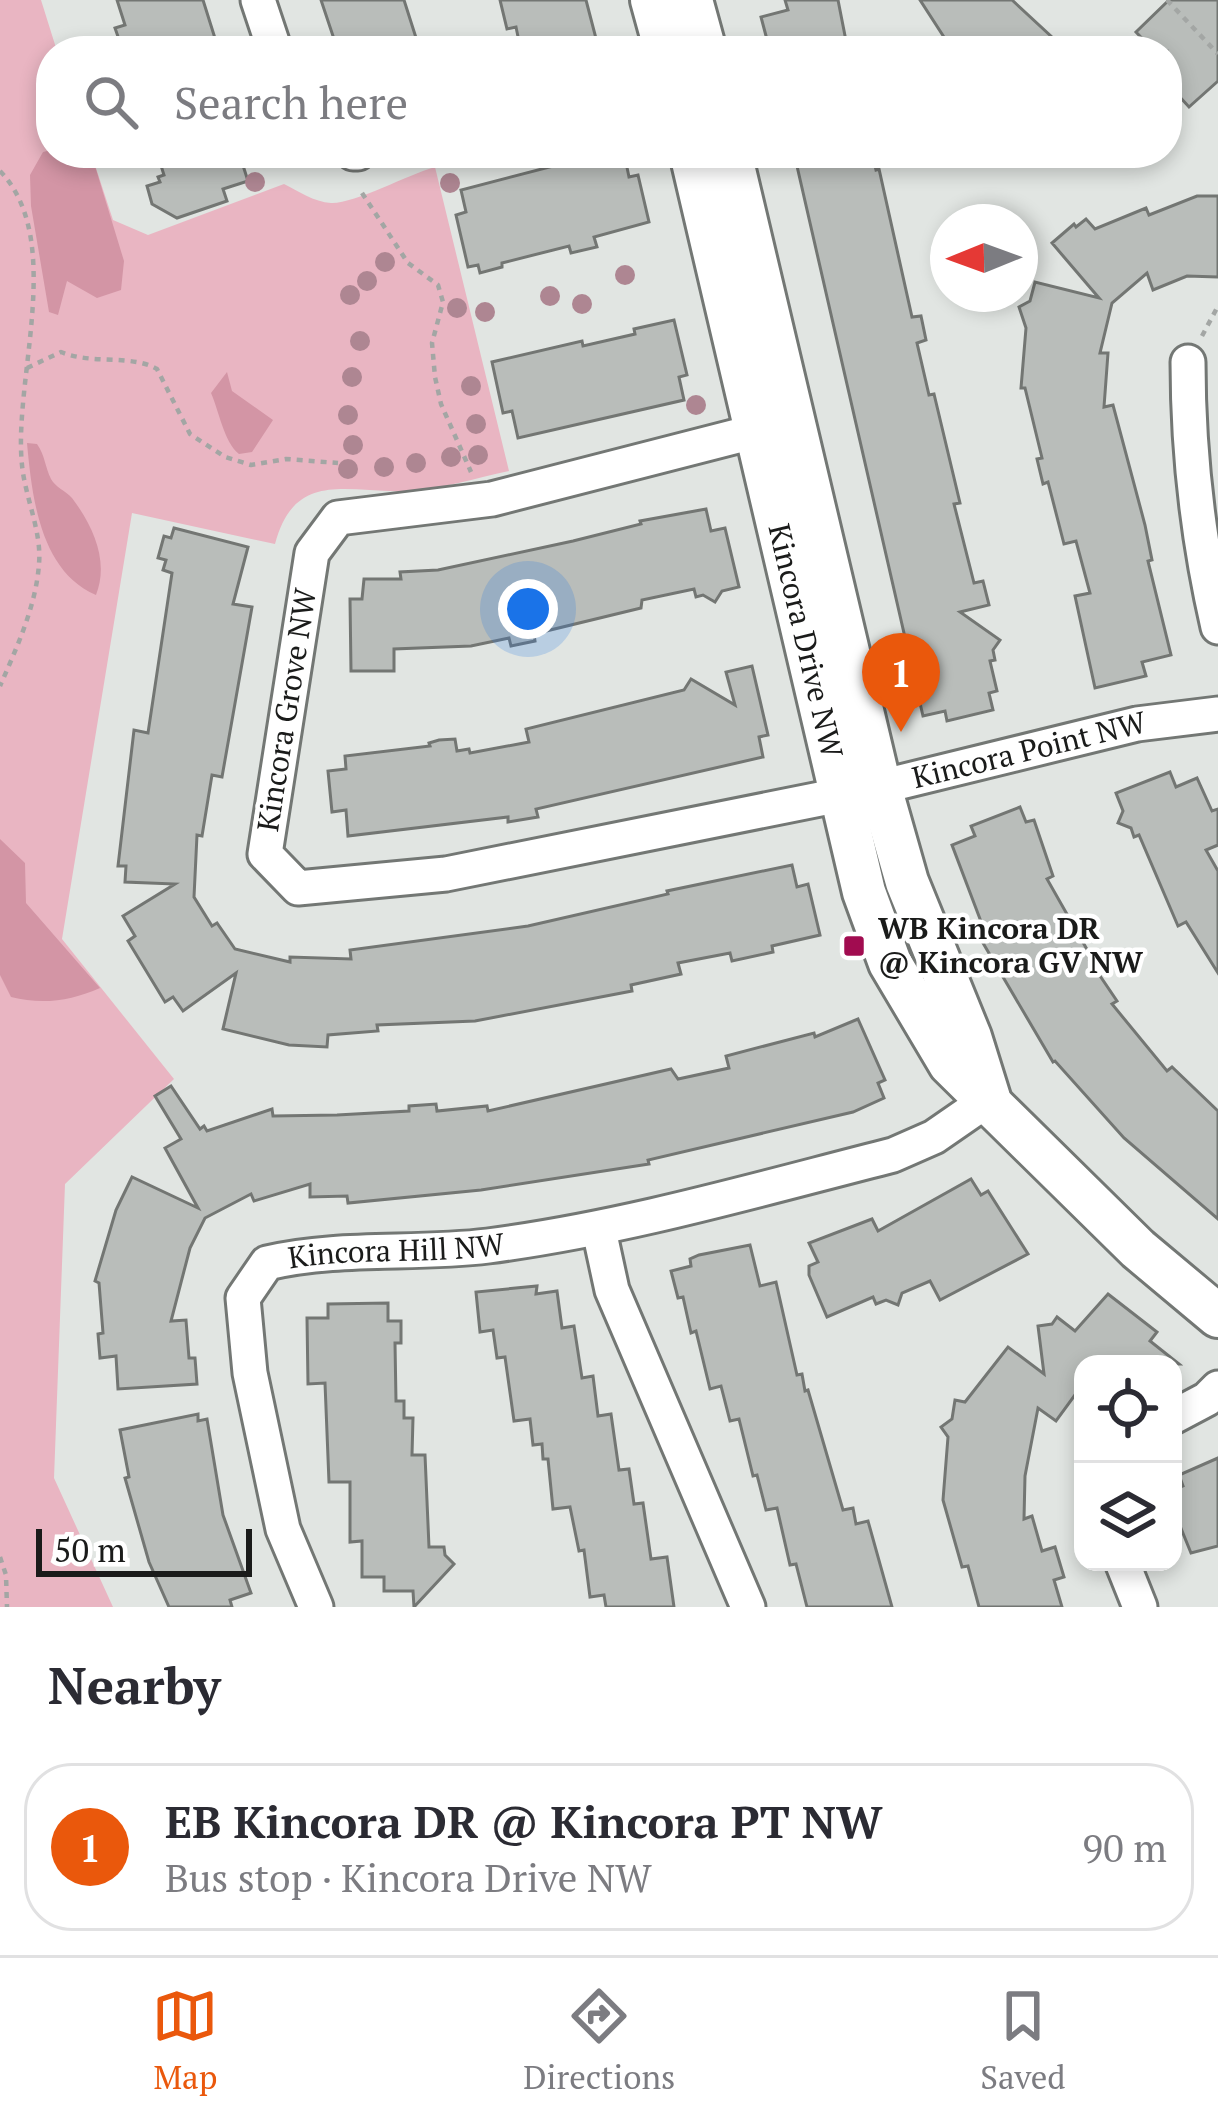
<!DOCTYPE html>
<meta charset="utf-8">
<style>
:root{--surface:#fff;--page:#f7f7f7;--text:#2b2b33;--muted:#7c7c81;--line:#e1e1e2;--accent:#ea580c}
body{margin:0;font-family:"PT Serif",serif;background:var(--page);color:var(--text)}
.controls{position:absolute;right:36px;bottom:36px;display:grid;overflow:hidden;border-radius:24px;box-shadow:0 6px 18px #0003}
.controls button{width:108px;height:108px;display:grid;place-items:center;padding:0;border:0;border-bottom:3px solid var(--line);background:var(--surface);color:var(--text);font:60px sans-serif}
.compass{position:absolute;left:930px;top:204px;width:108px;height:108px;border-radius:50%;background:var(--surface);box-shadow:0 6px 18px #0003;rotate:269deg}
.scale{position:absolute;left:36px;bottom:30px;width:216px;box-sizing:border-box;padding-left:12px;border:6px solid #1a1b1a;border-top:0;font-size:33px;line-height:42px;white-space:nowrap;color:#1a1b1a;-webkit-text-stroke:9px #fff;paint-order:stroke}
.you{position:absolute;left:528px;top:609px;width:42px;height:42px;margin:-30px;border:9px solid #fff;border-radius:50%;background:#1a73e8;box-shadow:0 0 0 18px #1a73e833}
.badge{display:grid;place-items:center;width:78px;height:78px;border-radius:50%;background:var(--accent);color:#fff;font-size:39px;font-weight:700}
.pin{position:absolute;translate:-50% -99px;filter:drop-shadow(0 3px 6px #0008)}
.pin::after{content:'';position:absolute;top:63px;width:42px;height:36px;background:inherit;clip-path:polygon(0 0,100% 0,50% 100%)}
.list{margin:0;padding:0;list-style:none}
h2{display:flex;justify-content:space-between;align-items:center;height:156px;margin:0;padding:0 48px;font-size:51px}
h2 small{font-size:39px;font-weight:400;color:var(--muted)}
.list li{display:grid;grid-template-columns:78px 1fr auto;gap:36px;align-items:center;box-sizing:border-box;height:168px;margin:0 24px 24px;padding:0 24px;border:3px solid var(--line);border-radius:48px}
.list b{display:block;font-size:45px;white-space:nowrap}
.list p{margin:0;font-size:39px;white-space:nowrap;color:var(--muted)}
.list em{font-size:39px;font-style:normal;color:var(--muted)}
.icon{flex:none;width:66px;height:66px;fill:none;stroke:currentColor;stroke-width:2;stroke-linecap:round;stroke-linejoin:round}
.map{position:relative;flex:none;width:1218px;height:1607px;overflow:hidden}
.search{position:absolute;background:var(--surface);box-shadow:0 6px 18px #0003;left:36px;right:36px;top:36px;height:132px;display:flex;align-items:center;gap:30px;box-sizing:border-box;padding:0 42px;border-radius:48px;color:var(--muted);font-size:45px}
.sheet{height:348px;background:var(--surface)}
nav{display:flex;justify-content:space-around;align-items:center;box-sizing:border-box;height:168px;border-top:3px solid var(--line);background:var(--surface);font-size:33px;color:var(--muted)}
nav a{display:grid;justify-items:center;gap:6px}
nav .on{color:var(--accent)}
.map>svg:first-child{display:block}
.green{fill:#e9b5c2}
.forest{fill:#d395a5}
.building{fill:#b9bdba;stroke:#737673;stroke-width:3}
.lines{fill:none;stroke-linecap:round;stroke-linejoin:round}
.minor-casing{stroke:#737774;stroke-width:39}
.tertiary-casing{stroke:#737774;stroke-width:48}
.path{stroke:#a3a6a4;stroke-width:4.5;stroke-dasharray:6 6;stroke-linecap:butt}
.minor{stroke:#fff;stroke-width:33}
.tertiary{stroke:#fff;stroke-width:42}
.tree{fill:#ae8692}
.poi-dot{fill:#a10c50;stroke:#fff;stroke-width:4.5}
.labels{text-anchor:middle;stroke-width:9;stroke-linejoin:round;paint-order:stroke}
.street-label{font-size:30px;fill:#1a1b1a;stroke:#fff}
.poi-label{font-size:30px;font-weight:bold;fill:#1a1b1a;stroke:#fff;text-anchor:start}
</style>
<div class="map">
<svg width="1218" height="1607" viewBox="0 0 1218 1607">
<rect width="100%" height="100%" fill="#e1e5e2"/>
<path class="green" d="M0,0h41l16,51h-6v102h40l22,67 35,15 136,-51c14,7 30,18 47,19 23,1 76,-28 104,-36l74,304c-33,7 -68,18 -102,20 -57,3 -112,-23 -132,53l-143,-31 -70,426 112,140 -109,105 -11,294 59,129h-113z"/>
<g class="forest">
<path d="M51,150v3h40l33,108 -3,29 -24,8 -30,-17 -9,34 -9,-3 -18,-106 -1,-31 13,-23z"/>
<path d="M227,372l5,19 41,29 -21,32 -13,2c-15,-12 -20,-43 -28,-61z"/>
<path d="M27,443l10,1c8,11 8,23 14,35 4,8 15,12 21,19 22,29 37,64 24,97 -56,-24 -64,-98 -69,-152z"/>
<path d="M0,839l25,24 1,40 74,85c-29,13 -58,17 -89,9l-11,-22z"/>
</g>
<g class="building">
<path d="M117,0h86l16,51h-96l-8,-23 10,-3z"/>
<path d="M321,0h83l14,44 -24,7h-56z"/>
<path d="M500,0h86l12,46 -25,5h-52l-5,-24 -9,2z"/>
<path d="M785,0h53l10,51h-78l-9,-34 27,-7z"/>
<path d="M920,0h92l55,51h-114z"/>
<path d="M1169,0h49v81l-29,26 -22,-24v-32h-13l-18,-19z"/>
<path d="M157,153h82l9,28 -25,8 4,12 -50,17 -25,-14 -5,-18 13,-4 -2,-5 6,-2z"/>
<path d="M624,153l5,24 9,-2 11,47 -55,15 3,10 -26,6 -2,-7 -67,17v4l-22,6 -2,-8 -10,2 -12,-52 10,-3 -5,-22 127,-33z"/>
<path d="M794,153h78l4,17 3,-1 33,148 9,-1 5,24 -9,3 12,52 5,-1 26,109 -6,1 20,79 9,-2 6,24 -29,7 40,28 -7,10 2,10 -5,1 7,30 -8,2 4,17 -46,11 -2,-10 -22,5z"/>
<path d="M1197,196h21v81l-31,-1 -34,14 -6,-17 -35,30 -12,50h8l-4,54 9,-2 32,120 7,35 -4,1 23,94 -29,7 4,14 -51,12 -20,-92 15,-3 -14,-52 -12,3 -16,-62 -5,2 -6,-25 5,-1 -17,-70h-4l5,-60 -7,-21 11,-6 5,-19 64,16 -47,-55 22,-19 2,3 10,-8 9,10 51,-21 3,7z"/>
<path d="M674,320l13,55 -8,2 5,23 -166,38 -6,-27 -9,2 -11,-51 90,-21 1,5 52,-12 -1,-5z"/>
<path d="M706,509l5,22 14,-3 14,59 -17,4 -7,11 -12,-7 -7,2 -2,-8 -52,11 -1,8 -107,26 1,7 -24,5 -2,-8 -38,8 -77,3v22h-43l-1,-72h12l2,-20h37l-1,-7 38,-2 135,-29 68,-17 -1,-3z"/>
<path d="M174,528l74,19 -15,57 19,3 -30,170 -10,-2 -10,61 -5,-1 -3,62 18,29 5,-3 18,26 55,13v-5l61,2 -1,-9 178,-24 140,-32 -1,-3 125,-26 5,22 11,-3 12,51 -48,11 1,6 -41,9 -2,-8 -52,10 3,11 -50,11 1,6 -157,30 -98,4 1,6 -50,4 -1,12 -38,-2 -66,-16 13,-56 -53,38 -10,-14 -8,5 -37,-61 7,-5 -12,-20 52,-32 -50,-2 1,-16h-8l16,-136 14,3 24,-160 -9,-3 3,-10 -8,-2 6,-22 7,2z"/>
<path d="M752,666l16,69 -9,2 4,20 -227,52 2,8 -30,5v-5l-160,19 -2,-26 -14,2 -4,-41 18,-2 -1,-13 85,-10 -1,-3 10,-3 16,-1 2,12 12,-2 1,4 59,-11 -3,-13 158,-39 7,-11 44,26 -9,-33z"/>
<path d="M1170,772l6,15 21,-9 15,33 6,-2v36l-12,5 12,21v102l-32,-51 -8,4 -39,-91 -5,2 -3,-9 -13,-5 5,-12 -7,-18z"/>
<path d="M1020,807l6,15 8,-2 19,56 -6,3 46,81 -3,1 27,40 -5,3 55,67 5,-4 46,44v108l-94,-81 -69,-77 -2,1 -70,-119 5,-3 -36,-95 23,-9 -4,-10z"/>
<path d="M858,1019l27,61 -7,3 6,15 -31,14 -205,48 1,4 -168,26 -133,13 -1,-7 -37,1v-13l-56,17 -3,-7 -46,24 -15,30 -19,73 15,-1 3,38h6l2,26 -79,5 -2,-33 -16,2 -2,-24 5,-1 -4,-50 -4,-2 21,-71 16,-33 66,31 -33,-60 16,-9 -26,-43 16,-10 29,43 4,-3 3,5 65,-22 1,7 64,-1 72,-4v-5l27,-2 1,7 50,-5 1,5 183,-42 7,10 51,-11 -3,-12 88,-23 1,4z"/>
<path d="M971,1179l10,16 7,-4 40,63 -88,46 -10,-19 -28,12 -4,12 -12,-5 -10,4 -3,-7 -46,20 -18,-42v-9l9,-4 -9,-19 63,-24 6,12z"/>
<path d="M750,1245l10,41 16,-4 21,93 5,-1 3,17 3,-1 35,120 10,-2 3,16 12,-3 24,86h-85l-11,-43 -6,1 -13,-57 -11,2 -9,-35 -4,1 -14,-57 -9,2 -9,-35 -11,3 -14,-58 -5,2 -8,-36 -5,1 -7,-27 20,-5 -1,-7 9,-4z"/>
<path d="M537,1286l-1,8 21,-3 5,37 12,-2 8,52 11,-2 5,40 13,-2 8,56 10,-1 5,35 9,-1 8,56 16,-2 7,50h-68l-2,-12 -14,2 -6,-47 -5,1 -9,-44 -17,2 -5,-50h-5l-1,-15 -9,1 -3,-26 -16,2 -9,-64 -8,1 -4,-28 -13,2 -4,-40z"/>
<path d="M1108,1294l49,38 -7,9 29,23h-96v20l-27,37 -18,-13 -13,68 -1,43 8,-3 10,35 13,-4 9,30 -10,3 8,27h-83l-11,-41 -6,1 -19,-67 5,-63 -7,-10 11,-8 3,-19 10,2 43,-55 36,27 -6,-48 14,-2 5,-7 18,14z"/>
<path d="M388,1303v18h13v22h-6l1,58h8v17h9l-1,37h13l4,92h15l1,8 9,9 -40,43 -1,-16h-29v-14h-22v-36l-12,1v-60h-21l-4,-99 -17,1 -1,-66h21v-14z"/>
<path d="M198,1414v7l9,-2 16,96 28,78 -21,7 2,7h-63l-20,-45 -24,-84 4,-1 -9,-47z"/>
<path d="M1218,1458v88l-27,7 -13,-32 -5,2v-33l10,-4 -4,-11z"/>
</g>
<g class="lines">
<g class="minor-casing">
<g id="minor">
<path d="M258,0l17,51"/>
<path d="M353,153h5"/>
<path d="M1188,362c0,90 10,178 30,265"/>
<path id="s1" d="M780,425l-288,74 -154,19 -26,35 -47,301 33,34 148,-14 434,-87 257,-63 81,-10"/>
<path d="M599,1230l13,60 136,317"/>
<path d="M1173,1417l34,-18 11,-11"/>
<path d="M1122,1562l18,45"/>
<path id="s2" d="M316,1607l-33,-78 -33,-156 -7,-75 24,-35c72,-17 147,-8 221,-17 138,-18 271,-57 405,-91l41,-18 55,-38"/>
</g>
</g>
<g class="tertiary-casing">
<g id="tertiary">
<path d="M652,0l14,51"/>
<path d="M691,0l14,51"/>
<path id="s3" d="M691,153l173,739 26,71 60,101 188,185 80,67"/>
<path d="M730,153l150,634 27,95 63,155 19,61"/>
</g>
</g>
<g class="path">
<path d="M1167,0l51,54"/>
<path d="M0,171c66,69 13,208 22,294 3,32 20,67 17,99 -3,42 -22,83 -39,122"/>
<path d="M362,193l46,70 30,22 5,17 -11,41 3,34 6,27 30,68"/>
<path d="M1202,336l16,-30"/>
<path d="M27,368l34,-16c31,13 71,2 96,17l33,65 35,23 26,8 35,-6 52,4"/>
<path d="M0,1557l6,18 1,32"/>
</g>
<use href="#minor" class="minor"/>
<use href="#tertiary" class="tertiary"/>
</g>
<g class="tree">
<circle cx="255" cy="182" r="10"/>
<circle cx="450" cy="183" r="10"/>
<circle cx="385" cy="262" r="10"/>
<circle cx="625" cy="275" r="10"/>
<circle cx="367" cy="281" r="10"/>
<circle cx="350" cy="295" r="10"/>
<circle cx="550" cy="296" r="10"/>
<circle cx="582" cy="304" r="10"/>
<circle cx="457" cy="308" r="10"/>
<circle cx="485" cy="312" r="10"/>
<circle cx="360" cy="341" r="10"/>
<circle cx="352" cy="377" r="10"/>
<circle cx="471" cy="386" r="10"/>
<circle cx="696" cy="405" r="10"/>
<circle cx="348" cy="415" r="10"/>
<circle cx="476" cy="424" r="10"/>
<circle cx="353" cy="445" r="10"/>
<circle cx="478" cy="455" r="10"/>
<circle cx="451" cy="457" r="10"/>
<circle cx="416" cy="463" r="10"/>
<circle cx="384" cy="467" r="10"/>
<circle cx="348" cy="469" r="10"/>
</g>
<rect class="poi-dot" x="842" y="934" width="24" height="24" rx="6"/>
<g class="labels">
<g class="street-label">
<text dy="10" stroke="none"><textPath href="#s3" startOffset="501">Kincora Drive NW</textPath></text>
<text transform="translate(287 710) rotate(-81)" y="10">Kincora Grove NW</text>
<text dy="10" stroke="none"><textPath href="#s1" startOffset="1593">Kincora Point NW</textPath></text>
<text dy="10" stroke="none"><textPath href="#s2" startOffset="492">Kincora Hill NW</textPath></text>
</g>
<g class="poi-label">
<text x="878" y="939">WB Kincora DR<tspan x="878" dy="34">@ Kincora GV NW</tspan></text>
</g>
</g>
</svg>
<div class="controls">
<button><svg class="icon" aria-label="locate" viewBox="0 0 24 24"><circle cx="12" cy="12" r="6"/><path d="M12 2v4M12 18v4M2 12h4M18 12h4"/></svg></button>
<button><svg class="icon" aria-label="layers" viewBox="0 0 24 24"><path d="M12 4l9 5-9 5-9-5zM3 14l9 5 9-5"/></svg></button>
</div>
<svg class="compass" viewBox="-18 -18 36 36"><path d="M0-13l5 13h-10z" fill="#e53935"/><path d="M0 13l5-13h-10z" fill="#7c7c81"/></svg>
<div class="scale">50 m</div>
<div class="you"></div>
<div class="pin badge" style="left:901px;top:732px">1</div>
<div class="search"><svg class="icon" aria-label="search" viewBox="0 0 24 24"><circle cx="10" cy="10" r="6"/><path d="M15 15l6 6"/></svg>Search here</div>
</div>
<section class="sheet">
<h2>Nearby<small></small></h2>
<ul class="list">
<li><span class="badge">1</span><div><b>EB Kincora DR @ Kincora PT NW</b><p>Bus stop · Kincora Drive NW</p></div><em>90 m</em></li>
</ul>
</section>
<nav>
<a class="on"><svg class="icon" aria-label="map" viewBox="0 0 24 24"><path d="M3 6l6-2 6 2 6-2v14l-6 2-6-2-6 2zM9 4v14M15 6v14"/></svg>Map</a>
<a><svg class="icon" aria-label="directions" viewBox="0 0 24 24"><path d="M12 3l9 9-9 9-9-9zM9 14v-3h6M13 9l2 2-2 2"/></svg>Directions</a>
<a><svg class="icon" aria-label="saved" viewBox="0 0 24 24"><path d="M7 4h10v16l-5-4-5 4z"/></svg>Saved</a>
</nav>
